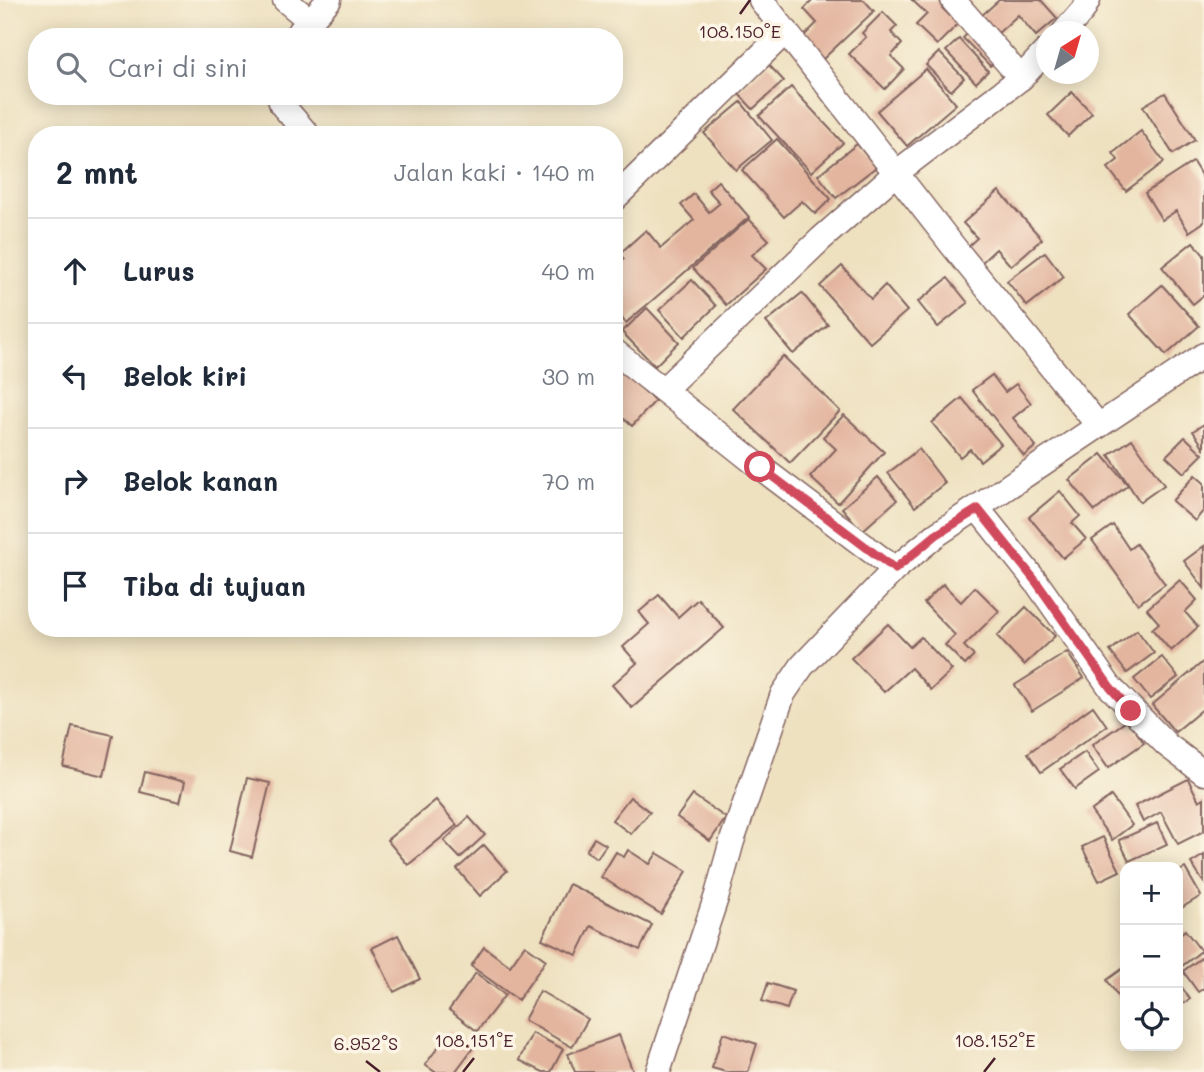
<!DOCTYPE html>
<html lang="id">
<meta charset="utf-8">
<style>
:root{--surface:#fff;--page:#f2f2f3;--text:#1f2937;--muted:#747a83;--line:#e0e1e3}
body{margin:0;font-family:Mali,sans-serif;background:var(--page);color:var(--text)}
.controls{position:absolute;right:21px;bottom:21px;display:grid;overflow:hidden;border-radius:14px;box-shadow:0 4px 18px #0003}
.controls button{width:63px;height:63px;display:grid;place-items:center;padding:0;border:0;border-bottom:2px solid var(--line);background:var(--surface);color:var(--text);font:35px sans-serif}
.compass{position:absolute;left:1036px;top:21px;width:63px;height:63px;border-radius:50%;background:var(--surface);box-shadow:0 4px 18px #0003;rotate:37deg}
.stop{position:absolute;width:21px;height:21px;margin:-16px;border:5px solid #d1495b;border-radius:50%;background:#fff}
.stop.end{background:#d1495b;border-color:#fff;box-shadow:0 2px 7px #0008}
.list{margin:0;padding:0;list-style:none}
h2{display:flex;justify-content:space-between;align-items:center;height:91px;margin:0;padding:0 28px;font-size:30px}
h2 small{font-size:23px;font-weight:400;color:var(--muted)}
.list li{display:grid;grid-template-columns:46px 1fr auto;gap:21px;align-items:center;box-sizing:border-box;height:105px;padding:0 28px;border-top:2px solid var(--line)}
.list b{display:block;font-size:26px;white-space:nowrap}
.list em{font-size:23px;font-style:normal;color:var(--muted)}
.icon{flex:none;width:38px;height:38px;fill:none;stroke:currentColor;stroke-width:2;stroke-linecap:round;stroke-linejoin:round}
.map{position:relative;flex:none;width:1204px;height:1072px;overflow:hidden}
.search{position:absolute;background:var(--surface);box-shadow:0 4px 18px #0003;left:28px;top:28px;width:595px;height:77px;display:flex;align-items:center;gap:18px;box-sizing:border-box;padding:0 24px;border-radius:28px;color:var(--muted);font-size:26px}
.panel{position:absolute;background:var(--surface);box-shadow:0 4px 18px #0003;left:28px;top:126px;width:595px;height:511px;border-radius:28px}
.map>svg:first-child{display:block}
.building{fill:#e3b59f}
.lines{fill:none;stroke-linecap:round;stroke-linejoin:round}
.minor-casing{stroke:#83635f;stroke-width:27}
.minor{stroke:#fff;stroke-width:24}
.route{stroke:#d1495b;stroke-width:9}
.ticks{fill:none;stroke:#4a1f2b;stroke-width:2.5}
.ticks-label{font-size:18px;text-anchor:middle;fill:#4a1f2b;stroke:#fcf5e5;stroke-width:7;stroke-linejoin:round;paint-order:stroke}
</style>
<div class="map">
<svg width="1204" height="1072" viewBox="0 0 1204 1072">
<rect width="100%" height="100%" fill="#fcf5e5"/>
<filter id="ink" filterUnits="userSpaceOnUse"><feTurbulence type="fractalNoise" baseFrequency=".0143" numOctaves="2"/><feDisplacementMap in="SourceGraphic" scale="14" xChannelSelector="R" yChannelSelector="G"/><feConvolveMatrix kernelMatrix="1 2 1 2 8 2 1 2 1" color-interpolation-filters="sRGB"/></filter>
<filter id="wash" filterUnits="userSpaceOnUse"><feTurbulence type="fractalNoise" baseFrequency=".00686" numOctaves="4" result="noise"/><feDisplacementMap in="SourceGraphic" scale="28" xChannelSelector="R" yChannelSelector="G"/><feGaussianBlur stdDeviation="1.57" result="paint"/><feColorMatrix in="noise" values="0 0 0 0 0 0 0 0 0 0 0 0 0 0 0 0 0 1.4 0 .05"/><feComposite in="paint" operator="in"/></filter>
<g filter="url(#wash)">
<rect width="100%" height="100%" fill="#eee1c0"/>
<g id="blocks">
<g class="building">
<path d="M813,0h51l10,11 -51,48 -21,-21 15,-15 -13,-14z"/>
<path d="M912,0h27l6,5 -3,3 16,16 -21,21 -21,-20 11,-11z"/>
<path d="M999,0h42l16,18 -21,18 -18,-21 -21,19 -16,-18z"/>
<path d="M883,12l14,14 -6,6 11,12 -11,12 13,13 -19,20 -36,-35 17,-17 -4,-4z"/>
<path d="M971,30l28,29 -9,7 -27,-28z"/>
<path d="M959,39l29,32 -12,12 -30,-32z"/>
<path d="M939,52l25,26 -13,13 -25,-26z"/>
<path d="M768,64l16,17 -31,28 -16,-17z"/>
<path d="M926,69l30,35 -49,42 -30,-35z"/>
<path d="M791,87l52,56 -32,29 -52,-56z"/>
<path d="M1072,92l20,21 -24,23 -20,-21z"/>
<path d="M1165,93l30,47 -22,14 -30,-48z"/>
<path d="M741,102l31,38 -36,30 -32,-37z"/>
<path d="M1141,131l23,31 -38,29 -18,-23 10,-8 -5,-7z"/>
<path d="M777,139l54,60 -16,15 -13,-13 -18,16 -42,-47z"/>
<path d="M857,144l19,23 -40,31 -18,-23z"/>
<path d="M1193,162l11,18v42l-15,10 -13,-21 -14,9 -17,-27z"/>
<path d="M718,181l31,36 -123,106 -12,-14v-42l10,-8 -5,-5 27,-24 15,18 33,-28 -13,-15 13,-11 15,18 11,-9 -12,-13z"/>
<path d="M999,191l43,48 -31,27 -15,-17 -16,15 -14,-16 11,-10 -14,-15z"/>
<path d="M749,219l20,21 -17,15 14,14 -40,36 -33,-37z"/>
<path d="M1193,242l11,13v40l-11,9 -31,-37z"/>
<path d="M1045,252l19,25 -37,29 -20,-25z"/>
<path d="M842,266l29,33 14,-14 22,26 -37,32 -50,-57z"/>
<path d="M948,278l20,25 -30,24 -20,-25z"/>
<path d="M692,280l24,26 -32,31 -25,-27z"/>
<path d="M1162,285l37,41 -33,29 -37,-41z"/>
<path d="M802,293l26,32 -35,29 -27,-32z"/>
<path d="M647,308l32,34 -24,24 -33,-34z"/>
<path d="M783,356l57,55 -50,52 -57,-54z"/>
<path d="M614,363l41,38 -23,25 -18,-16z"/>
<path d="M992,375l13,17 11,-8 15,19 -18,15 23,28 -12,10 -52,-66z"/>
<path d="M962,398l39,46 -21,17 -10,-12 -10,8 -28,-34z"/>
<path d="M844,415l40,37 -46,51 -28,-26 26,-28 -13,-12z"/>
<path d="M1204,424v24l-11,-17z"/>
<path d="M1185,437l18,17 -19,19 -18,-17z"/>
<path d="M1132,439l32,46 -24,17 -31,-47z"/>
<path d="M919,449l26,34 -30,24 -27,-34z"/>
<path d="M1102,454l26,31 -33,26 -26,-31z"/>
<path d="M1195,475l9,8v27l-9,11 -23,-20z"/>
<path d="M878,477l19,23 -35,31 -20,-23z"/>
<path d="M1060,491l20,25 -8,7 14,16 -23,19 -34,-41z"/>
<path d="M1113,525l16,24 7,-5 29,40 -27,20 -46,-64z"/>
<path d="M1204,546v42l-20,-27z"/>
<path d="M1180,580l17,20 -12,12 13,15 -27,24 -19,-22 7,-6 -12,-14z"/>
<path d="M943,584l18,18 14,-15 24,24 -35,35 10,10 -9,9 -20,-20 10,-10 -31,-32z"/>
<path d="M659,595l19,22 20,-18 26,29 -92,80 -20,-23 25,-22 -14,-16 26,-23 -10,-12z"/>
<path d="M1026,607l29,29 -31,29 -27,-29z"/>
<path d="M888,624l22,23 11,-10 31,33 -21,20 -20,-22 -27,24 -33,-34z"/>
<path d="M1137,630l17,23 -27,20 -17,-22z"/>
<path d="M1067,652l17,26 -52,33 -17,-26z"/>
<path d="M1162,657l16,20 -28,22 -16,-20z"/>
<path d="M1204,661v47l-29,24 -23,-27z"/>
<path d="M1093,706l14,20 -66,46 -13,-19z"/>
<path d="M1128,720l16,23 -36,25 -16,-23z"/>
<path d="M72,726l41,9 -9,41 -41,-10z"/>
<path d="M1085,752l14,20 -24,17 -15,-20z"/>
<path d="M145,772l40,10 -5,20 -40,-10z"/>
<path d="M247,778l23,5 -18,74 -22,-6z"/>
<path d="M1188,779l11,22 5,-3v33l-26,13 -17,-32 -18,10 -8,-16z"/>
<path d="M693,795l33,23 -16,23 -33,-24z"/>
<path d="M1111,796l21,29 -20,15 -21,-29z"/>
<path d="M630,797l20,15 -19,22 -19,-14z"/>
<path d="M436,800l21,25 -49,40 -21,-25z"/>
<path d="M469,817l16,18 -25,23 -16,-17z"/>
<path d="M1157,823l10,21 -38,17 -10,-21z"/>
<path d="M1103,837l17,34 -21,10 -17,-34z"/>
<path d="M594,838l12,7 -9,13 -11,-7z"/>
<path d="M484,845l23,26 -27,25 -23,-27z"/>
<path d="M628,850l22,14 7,-11 30,18 -26,43 -60,-37 15,-25 8,5z"/>
<path d="M1204,855v28l-13,-20z"/>
<path d="M1185,868l16,28 -23,14v-38z"/>
<path d="M569,884l83,41 -12,25 -49,-24 -14,29 -35,-16z"/>
<path d="M1185,930l16,21 -19,15 -4,-5v-25z"/>
<path d="M398,935l22,44 -26,13 -22,-44z"/>
<path d="M525,945l21,15 -28,40 -47,-34 13,-19 26,19z"/>
<path d="M1204,956v32l-6,4 -15,-21z"/>
<path d="M1125,967v40l-18,-27z"/>
<path d="M476,973l29,22 -28,36 -28,-21z"/>
<path d="M1178,982l12,17 -12,8z"/>
<path d="M768,983l25,8 -6,18 -25,-8z"/>
<path d="M540,991l48,28 -16,28 -48,-27z"/>
<path d="M450,1031l23,17 -18,24h-20l-10,-7z"/>
<path d="M532,1033l31,16 -12,23h-8l-24,-12z"/>
<path d="M723,1033l34,11 -9,28h-22l-14,-4z"/>
<path d="M619,1035l14,37h-58l-7,-18z"/>
</g>
</g>
</g>
<g filter="url(#ink)">
<use href="#blocks" fill-opacity="0" stroke="#83635f" stroke-width="2"/>
<g class="lines">
<g class="minor-casing">
<g id="minor">
<path d="M285,0l24,20"/>
<path d="M761,0l192,246 145,179"/>
<path d="M953,0l68,78"/>
<path d="M1064,32l19,-22 5,-10"/>
<path d="M295,37l34,-37"/>
<path d="M279,96l3,9 26,30"/>
<path d="M614,199l172,-168"/>
<path d="M614,351l146,116 135,102"/>
<path d="M663,390l158,-151 75,-66 125,-95 25,-27"/>
<path d="M978,509l59,74 73,104 57,58 37,28"/>
<path d="M658,1072l59,-177 15,-54 51,-147 19,-28 40,-42 53,-55 41,-34 268,-180"/>
</g>
</g>
<use href="#minor" class="minor"/>
</g>
</g>
<g class="lines" filter="url(#ink)">
<path class="route" d="M760,467l135,102 41,-34 42,-26 59,74 73,104 21,24"/>
</g>
<path class="ticks" d="M740,14l10,-14M366,1061l14,11M463,1072l11,-14M984,1072l11,-14"/>
<g class="ticks-label">
<text x="740" y="38">108.150°E</text>
<text x="474" y="1047">108.151°E</text>
<text x="995" y="1047">108.152°E</text>
<text x="366" y="1050">6.952°S</text>
</g>
</svg>
<div class="controls">
<button>+</button>
<button>−</button>
<button><svg class="icon" aria-label="locate" viewBox="0 0 24 24"><circle cx="12" cy="12" r="6"/><path d="M12 2v4M12 18v4M2 12h4M18 12h4"/></svg></button>
</div>
<svg class="compass" viewBox="-18 -18 36 36"><path d="M0-13l5 13h-10z" fill="#e53935"/><path d="M0 13l5-13h-10z" fill="#747a83"/></svg>
<div class="stop" style="left:760px;top:467px"></div>
<div class="stop end" style="left:1131px;top:711px"></div>
<div class="search"><svg class="icon" aria-label="search" viewBox="0 0 24 24"><circle cx="10" cy="10" r="6"/><path d="M15 15l6 6"/></svg>Cari di sini</div>
<section class="panel">
<h2>2 mnt<small>Jalan kaki · 140 m</small></h2>
<ul class="list">
<li><svg class="icon" aria-label="ahead" viewBox="0 0 24 24"><path d="M12 20V5M6 11l6-6 6 6"/></svg><div><b>Lurus</b></div><em>40 m</em></li>
<li><svg class="icon" aria-label="left" viewBox="0 0 24 24"><path d="M17 20v-9H6M10 6l-5 5 5 5"/></svg><div><b>Belok kiri</b></div><em>30 m</em></li>
<li><svg class="icon" aria-label="right" viewBox="0 0 24 24"><path d="M7 20v-9h11M14 6l5 5-5 5"/></svg><div><b>Belok kanan</b></div><em>70 m</em></li>
<li><svg class="icon" aria-label="arrive" viewBox="0 0 24 24"><path d="M6 21V4h12l-3 4 3 4H6"/></svg><div><b>Tiba di tujuan</b></div></li>
</ul>
</section>
</div>
